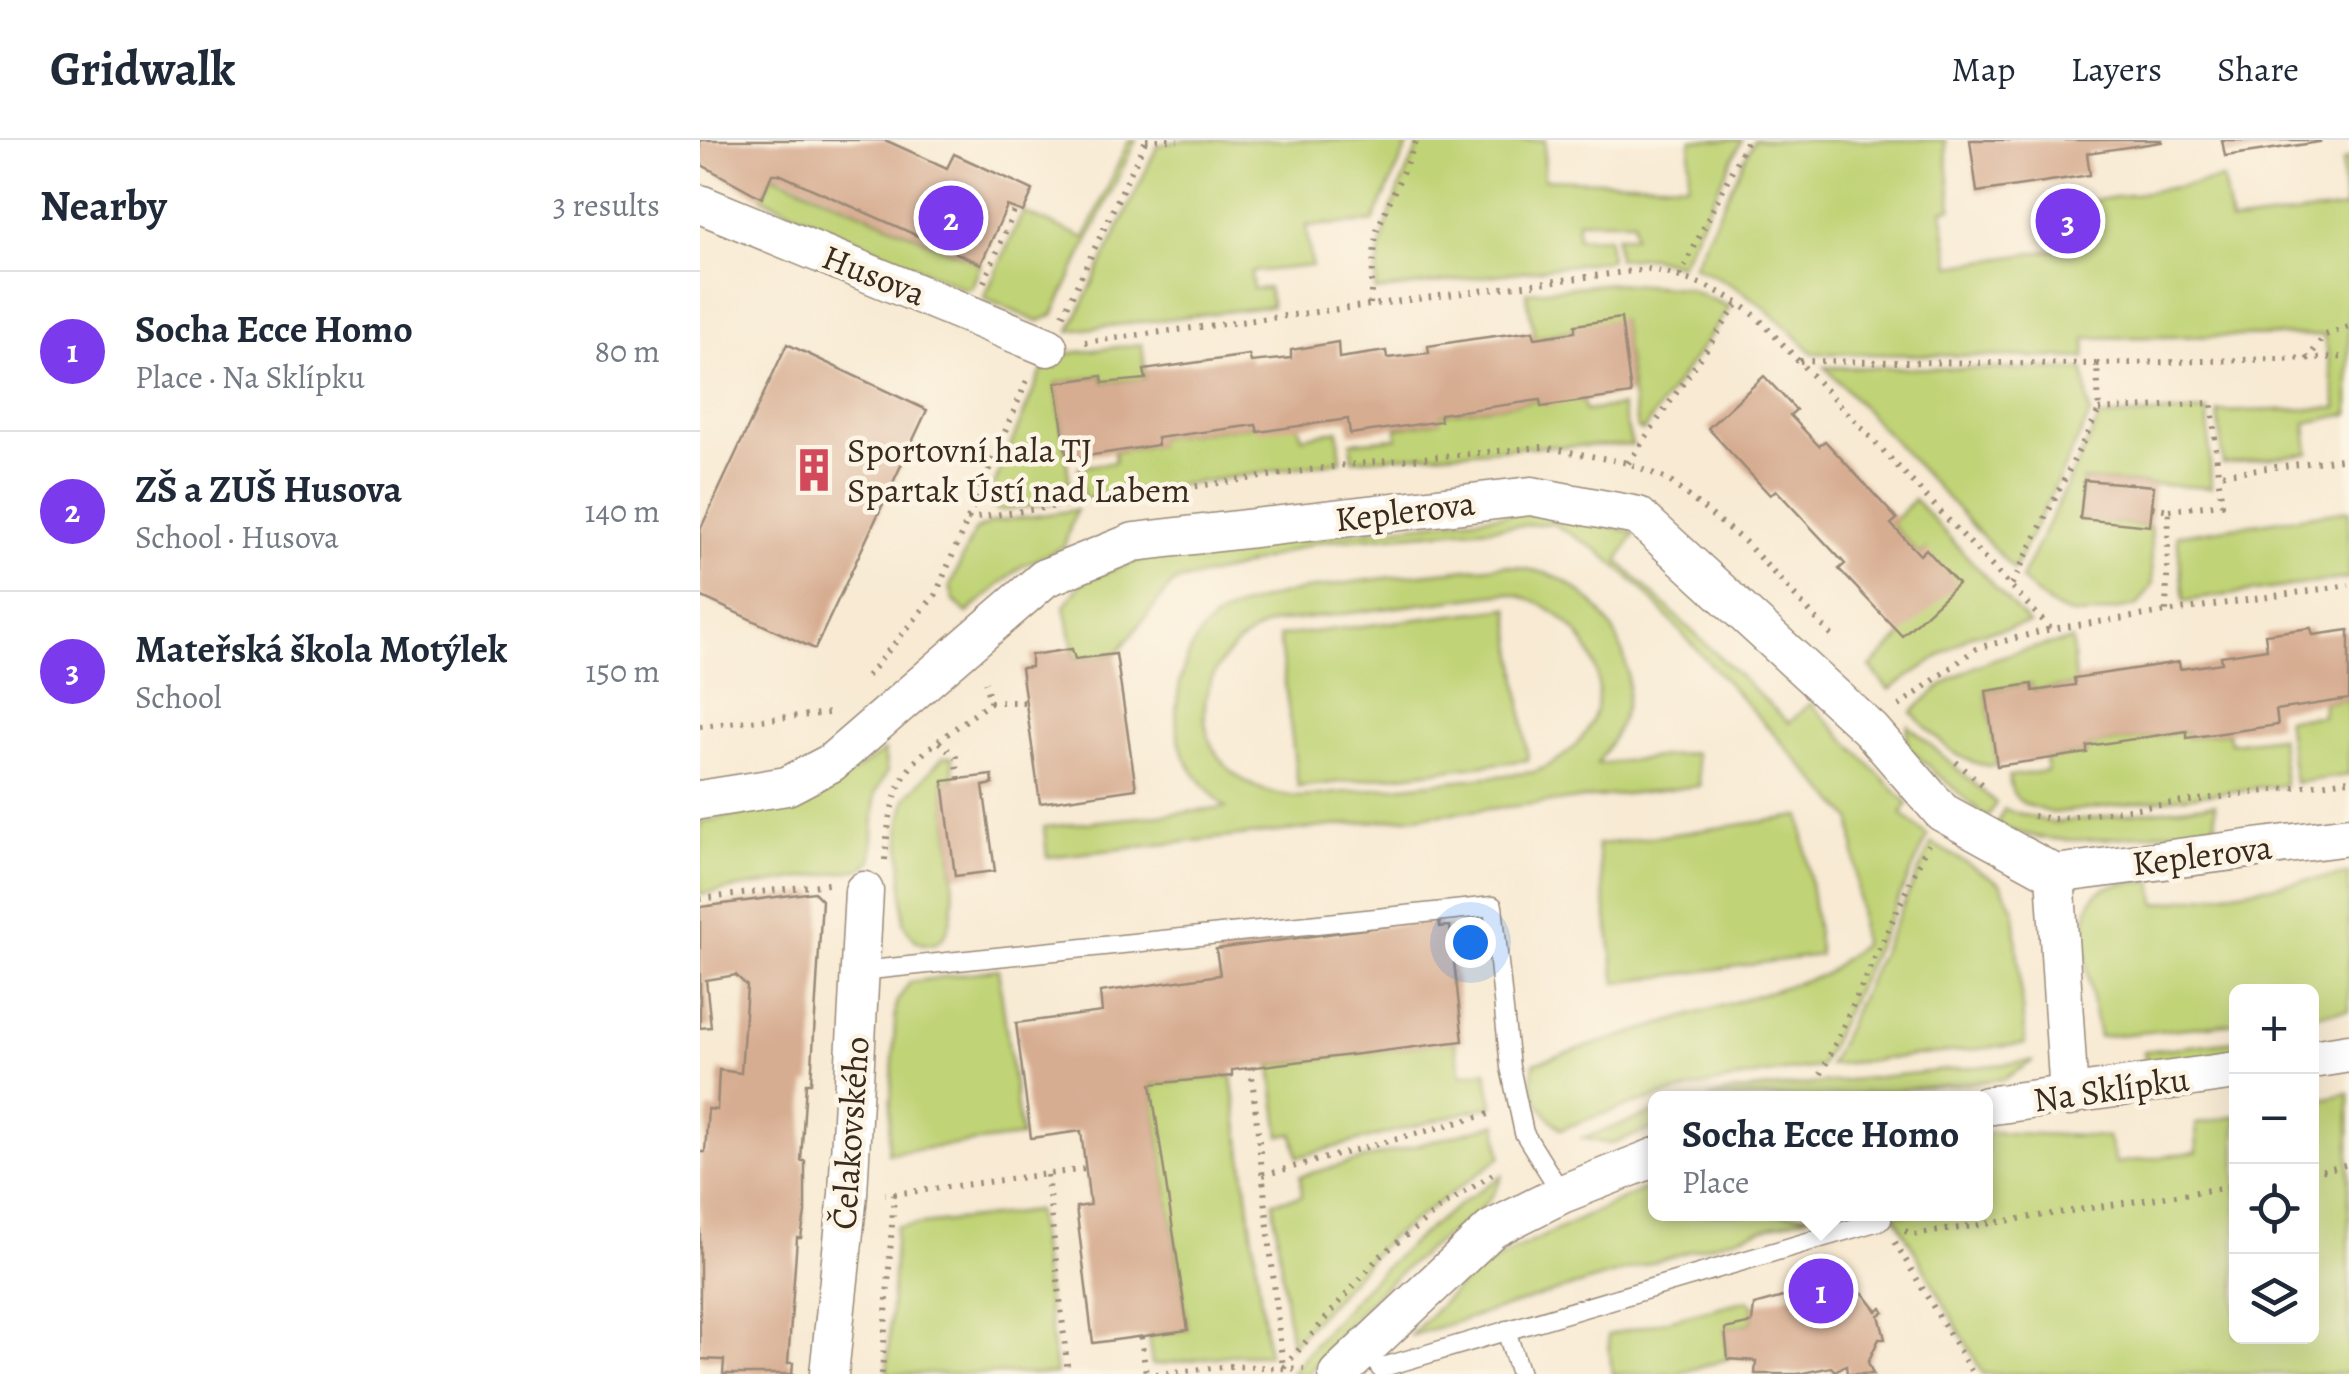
<!DOCTYPE html>
<meta charset="utf-8">
<style>
:root{--surface:#fff;--page:#f6f6f7;--text:#1f2937;--muted:#747a83;--line:#e0e1e3;--accent:#7c3aed}
body{margin:0;font-family:Alegreya,serif;background:var(--page);color:var(--text)}
.controls{position:absolute;right:30px;bottom:30px;display:grid;overflow:hidden;border-radius:15px;box-shadow:0 10px 40px #0002}
.controls button{width:90px;height:90px;display:grid;place-items:center;padding:0;border:0;border-bottom:2px solid var(--line);background:var(--surface);color:var(--text);font:50px sans-serif}
.you{position:absolute;left:770px;top:802px;width:35px;height:35px;margin:-25px;border:8px solid #fff;border-radius:50%;background:#1a73e8;box-shadow:0 0 0 15px #1a73e833}
.badge{display:grid;place-items:center;width:65px;height:65px;border-radius:50%;background:var(--accent);color:#fff;font-size:32px;font-weight:700}
.pin{position:absolute;translate:-50% -50%;border:5px solid #fff;box-shadow:0 2px 10px #0006}
.popup{position:absolute;left:948px;top:951px;width:345px;height:130px;box-sizing:border-box;display:grid;place-content:center;border-radius:15px;background:var(--surface);filter:drop-shadow(0 2px 8px #0005);font-size:32px;white-space:nowrap;color:var(--muted)}
.popup b{font-size:38px;color:var(--text)}
.popup::after{content:'';position:absolute;left:50%;top:100%;margin-left:-20px;border:20px solid transparent;border-top-color:var(--surface)}
.list{margin:0;padding:0;list-style:none}
h2{display:flex;justify-content:space-between;align-items:center;height:130px;margin:0;padding:0 40px;font-size:42px}
h2 small{font-size:32px;font-weight:400;color:var(--muted)}
.list li{display:grid;grid-template-columns:65px 1fr auto;gap:30px;align-items:center;box-sizing:border-box;height:160px;padding:0 40px;border-top:2px solid var(--line)}
.list b{display:block;font-size:38px;white-space:nowrap}
.list p{margin:0;font-size:32px;white-space:nowrap;color:var(--muted)}
.list em{font-size:32px;font-style:normal;color:var(--muted)}
.icon{flex:none;width:55px;height:55px;fill:none;stroke:currentColor;stroke-width:2;stroke-linecap:round;stroke-linejoin:round}
.map{position:relative;flex:none;width:1649px;height:1234px;overflow:hidden}
header{display:flex;align-items:center;gap:60px;box-sizing:border-box;height:140px;padding:0 50px;background:var(--surface);border-bottom:2px solid var(--line)}
header strong{font-size:48px}
nav{display:flex;gap:55px;margin-inline-start:auto;font-size:35px}
main{display:flex}
aside{flex:1;background:var(--surface)}
.map>svg:first-child{display:block}
.green{fill:#c0d376;stroke:#7e7e4a;stroke-width:2.5;fill-rule:evenodd}
.building{fill:#d7ad92}
.lines{fill:none;stroke-linecap:round;stroke-linejoin:round}
.lane-casing{stroke:#9a8a78;stroke-width:21}
.street-casing{stroke:#9a8a78;stroke-width:41}
.path{stroke:#9a8a78;stroke-width:6;stroke-dasharray:2.5 8;stroke-linecap:butt}
.lane{stroke:#fff;stroke-width:18}
.street{stroke:#fff;stroke-width:38}
.labels{text-anchor:middle;stroke-width:9;stroke-linejoin:round;paint-order:stroke}
.street-label{font-size:35px;fill:#3b2a1e;stroke:#fcf5e5}
.poi-label{font-size:35px;fill:#3b2a1e;stroke:#fcf5e5;text-anchor:start}
</style>
<header>
<strong>Gridwalk</strong>
<nav><a>Map</a><a>Layers</a><a>Share</a></nav>
</header>
<main>
<aside>
<h2>Nearby<small>3 results</small></h2>
<ul class="list">
<li><span class="badge">1</span><div><b>Socha Ecce Homo</b><p>Place · Na Sklípku</p></div><em>80 m</em></li>
<li><span class="badge">2</span><div><b>ZŠ a ZUŠ Husova</b><p>School · Husova</p></div><em>140 m</em></li>
<li><span class="badge">3</span><div><b>Mateřská škola Motýlek</b><p>School</p></div><em>150 m</em></li>
</ul>
</aside>
<div class="map">
<svg width="1649" height="1234" viewBox="0 0 1649 1234">
<rect width="100%" height="100%" fill="#fcf5e5"/>
<filter id="ink" filterUnits="userSpaceOnUse"><feTurbulence type="fractalNoise" baseFrequency=".01" numOctaves="2"/><feDisplacementMap in="SourceGraphic" scale="20" xChannelSelector="R" yChannelSelector="G"/><feConvolveMatrix kernelMatrix="1 2 1 2 8 2 1 2 1" color-interpolation-filters="sRGB"/></filter>
<filter id="wash" filterUnits="userSpaceOnUse"><feTurbulence type="fractalNoise" baseFrequency=".0048" numOctaves="4" result="noise"/><feDisplacementMap in="SourceGraphic" scale="40" xChannelSelector="R" yChannelSelector="G"/><feGaussianBlur stdDeviation="2.25" result="paint"/><feColorMatrix in="noise" values="0 0 0 0 0 0 0 0 0 0 0 0 0 0 0 0 0 1.4 0 .05"/><feComposite in="paint" operator="in"/></filter>
<g filter="url(#wash)">
<rect width="100%" height="100%" fill="#f8ead3"/>
<g class="green">
<path d="M429,0h7l-83,175 -15,7 -54,-24 39,-86 62,26z"/>
<path d="M485,0h225l-37,82 -67,4 6,40 -61,6 2,17 15,-1 4,18 -202,25 88,-186z"/>
<path d="M722,0h123l-1,39 144,5 3,-44h51l-62,125 -29,-8 -33,2 -2,-23h18l-1,-15h-55l-1,17 31,-1 2,23 -235,31c5,-61 20,-97 47,-151z"/>
<path d="M1054,0h191l7,68 -10,3 9,55 116,-18 -5,-42 161,-27 8,44 114,-15 -3,-46 7,-4v256l-43,9 3,30 -86,11 -5,-52 119,-4 -13,-73 -238,3 -1,20 -272,-5c-41,-41 -66,-65 -120,-87z"/>
<path d="M72,34l209,90 -9,23 -7,2 -203,-91z"/>
<path d="M912,143l74,5 44,19 -87,124 -6,-3 -16,-109 -86,19 -9,-46z"/>
<path d="M442,204l4,35 -43,4 -1,-7 -46,7 16,117 -73,11 -12,-9 53,-127 15,-20z"/>
<path d="M1125,227l259,3 6,45 -76,155z"/>
<path d="M840,260l43,1 2,10 36,-5 11,39 -105,2 -175,13 -1,-18 46,-4v-10l43,-7v-7z"/>
<path d="M1508,271l3,77 -128,-8 -3,39 70,7 3,58 -15,21c-60,13 -72,20 -117,-26l79,-162z"/>
<path d="M556,285h42l4,12 36,-7 3,31 -257,38 -5,-32 36,-5 -1,-10 43,-7v-7z"/>
<path d="M1214,359l115,125 -58,11 -82,55 -19,-23 32,-31 23,-86 -5,5 -29,-31z"/>
<path d="M376,370l-12,36 -45,22 -52,45 -13,-12 -4,-15 25,-56 17,-8z"/>
<path d="M1649,370v68l-165,23 -7,-66z"/>
<path d="M817,373h46l72,20 -17,28 171,162 21,-20 98,101 -7,9 27,23 -108,231c-88,9 -176,30 -259,62 -21,-19 -33,-37 -27,-66l289,-88 39,-30 -10,-125 -211,-232 -42,-37 -47,-28 -235,19 -83,27 -60,13 -58,72 -41,5 -10,-53 18,-25 69,-26z"/>
<path d="M805,425c15,3 32,5 46,10 50,19 89,81 74,134 -6,21 -17,37 -28,55l98,-11 5,33 -653,71 -3,-30 182,-19c-35,-33 -56,-60 -48,-113 4,-27 13,-56 35,-74 50,-38 223,-47 292,-56zM807,453c99,19 131,138 27,179l-232,25c-114,-5 -133,-129 -30,-174z"/>
<path d="M809,468l19,152 -230,27 -19,-151z"/>
<path d="M1372,500l3,45 -42,6 -1,-7 -46,7 11,75c-39,0 -59,-27 -85,-53 46,-51 96,-60 160,-73z"/>
<path d="M1649,559v76l-54,8 -9,-64 36,-3 1,-13z"/>
<path d="M1208,585l88,78 -9,15 -81,-72z"/>
<path d="M1487,591l1,7 40,-6 2,11 50,-6 5,48 -232,28c-25,-7 -42,-8 -44,-37l38,-5 -2,-12 42,-6v-7z"/>
<path d="M184,611l3,21 -12,21 -3,67 -10,9 -162,25v-72c76,-15 120,-23 184,-71z"/>
<path d="M243,617h9l2,22 -11,3c2,13 4,26 5,39 3,24 17,116 -15,123 -16,3 -23,-9 -29,-20l-4,-99 6,-27z"/>
<path d="M1515,664l1,21c-71,7 -152,30 -219,0l7,-16 48,14z"/>
<path d="M1101,676l19,139 -204,28 -19,-138z"/>
<path d="M1232,703l68,40 14,26 11,135 -196,21z"/>
<path d="M1649,734v136l-37,5v-23h-76v31l-137,14c-5,-31 -29,-124 0,-145 14,-10 37,-9 54,-11l3,23z"/>
<path d="M298,829l23,168 -133,16 8,-150 14,-21z"/>
<path d="M755,901l6,34 25,-4 7,34 -195,52 -5,-23 -13,2 -9,-71z"/>
<path d="M1536,901v14l-90,10 -2,-14z"/>
<path d="M1333,921l-29,18 -182,19h-114l25,-6z"/>
<path d="M532,936l36,279h-36l-80,10 -4,-29 40,-6 -37,-246z"/>
<path d="M1649,953v281h-366l-89,-160h92v-82l122,5 8,26 81,-11 -1,-28 40,-8v220h76v-235z"/>
<path d="M956,972v16l-47,16 -26,-6z"/>
<path d="M797,984l4,33 -114,83 -96,106 -18,-144 29,-6 -2,-20z"/>
<path d="M802,1036c-13,37 -46,50 -75,74 -42,33 -89,79 -118,124h-18c59,-78 128,-147 211,-198z"/>
<path d="M956,1043v31h157l-403,122 51,-52 45,-30z"/>
<path d="M336,1071l20,163h-169l9,-147z"/>
<path d="M1047,1160l7,5 -2,18 -27,6 3,30 -51,15h-65l-4,-39z"/>
</g>
<g id="blocks">
<g class="building">
<path d="M0,0h185l62,28 7,-14 79,36 -10,22 -16,-6 -26,58 -202,-90h-7l-10,24 -62,-34z"/>
<path d="M1270,0h192v2l-75,11 3,22 -113,17z"/>
<path d="M1522,0h98v2l-95,14z"/>
<path d="M921,178l10,76 -90,13 -1,-7 -100,14 1,7 -91,13 -2,-15 -90,13 -2,-7 -99,13 1,7 -91,14 -11,-76 46,-7 1,7 43,-4 -2,-9 105,-15 2,7 40,-4v-8l47,-8 1,16 47,-7 1,7 42,-5 -1,-7 45,-7 60,-8 2,7 40,-6v-7z"/>
<path d="M87,204l140,66 -112,239 -115,-53v-66z"/>
<path d="M1064,236l32,34 -6,5 29,31 6,-5 72,78 -6,5 29,31 6,-6 32,35 -56,52 -63,-67 6,-5 -69,-74 -6,5 -62,-67z"/>
<path d="M1384,340l70,6 -4,40 -70,-7z"/>
<path d="M1611,488l2,7 36,-5v69l-73,11 2,15 -91,13v-7l-100,15v7l-90,13 -11,-75 46,-7 1,7 42,-6 -1,-7 105,-16 1,7 42,-6 -1,-7 46,-7 -2,-15z"/>
<path d="M372,509l3,10 41,-5 20,135 -96,14 -19,-135 10,-1v-12z"/>
<path d="M292,635l1,9 -10,2 12,85 -40,5 -12,-95z"/>
<path d="M114,752l8,8 -11,183h-5l-5,78h4v52l-4,25h-4l-9,125h5l-1,11h-69l1,-14 -24,-1v-207h5l3,-43 9,1 2,-40 22,3 6,-87 -11,-11 -30,5 5,47 -11,1v-121z"/>
<path d="M739,779l1,8 10,-1 13,115 -231,29v6l-81,8 37,246 -95,13 -17,-136 14,-2 -9,-74 -50,7 -15,-115 86,-11 -2,-20 120,-17 -4,-26z"/>
<path d="M1139,1141l6,16 14,1v-6l4,1 14,18 5,-3 2,4 -5,3 6,24h-6l-11,23 5,12h-26l-1,-9 -11,6 -4,-4 -33,7h-43l1,-13 -28,-2 -3,-30 27,-6 2,-18 36,-10 29,3 9,-4v-12z"/>
</g>
</g>
</g>
<g filter="url(#ink)">
<use href="#blocks" fill-opacity="0" stroke="#9a8a78" stroke-width="2.5"/>
<g class="lines">
<g class="lane-casing">
<g id="lane">
<path d="M160,831l633,-65 17,161 14,66 38,61"/>
<path d="M806,1190l14,44"/>
<path d="M680,1228l502,-148"/>
</g>
</g>
<g class="street-casing">
<g id="street">
<path d="M0,64l348,143"/>
<path d="M0,660l87,-14 44,-23 214,-185 89,-36 397,-46 107,20 233,214 71,82 113,62 294,-38"/>
<path d="M1355,734l14,223"/>
<path d="M1612,919l37,-6"/>
<path d="M1286,966l250,-35"/>
<path d="M129,1234l19,-180 16,-303"/>
<path d="M638,1234l154,-145 70,-35 94,-37"/>
</g>
</g>
<g class="path">
<path d="M446,0h32"/>
<path d="M980,136l67,-136"/>
<path d="M284,142l31,-73"/>
<path d="M670,164l6,-72 41,-92"/>
<path d="M363,175l83,-175"/>
<path d="M385,202l563,-73c39,8 79,22 110,49l293,311 298,-44"/>
<path d="M1607,220l18,-25 24,-8"/>
<path d="M1100,221l297,3 2,46 -88,176"/>
<path d="M1397,224l252,-7"/>
<path d="M1399,270l113,-7 6,71 131,-16"/>
<path d="M928,323l111,-161"/>
<path d="M1452,367l17,3 -3,102"/>
<path d="M1469,370l53,-6 -4,-30"/>
<path d="M267,379l378,-54 198,-18 85,16 39,16 78,63 88,95"/>
<path d="M167,536l69,-82 92,-216"/>
<path d="M290,562h36"/>
<path d="M1199,566l78,-58 74,-19"/>
<path d="M0,586l129,-13"/>
<path d="M239,602l17,15 3,22"/>
<path d="M1256,622l32,27"/>
<path d="M1333,676l21,3 295,-39"/>
<path d="M185,720c7,-101 31,-100 105,-158l-5,-20"/>
<path d="M0,759l128,-15"/>
<path d="M551,927l32,301"/>
<path d="M1121,934l107,-230"/>
<path d="M1612,1033l37,-9"/>
<path d="M347,1035l21,199"/>
<path d="M563,1035l230,-62"/>
<path d="M194,1054l192,-25"/>
<path d="M1205,1091l8,4 323,-49"/>
<path d="M1195,1102l78,132"/>
<path d="M441,1197l5,37"/>
<path d="M584,1227l94,-109 65,-52 56,-36"/>
<path d="M182,1234l12,-180h-9"/>
<path d="M456,1234l76,-8 72,3"/>
</g>
<use href="#lane" class="lane"/>
<use href="#street" class="street"/>
</g>
</g>
<defs>
<g id="building-bare" transform="scale(3.45)"><path d="M-4-6H4V6H1V3H-1V6H-4ZM-2.5-4.3h1.7v1.8h-1.7ZM.8-4.3h1.7v1.8H.8ZM-2.5-1h1.7V.8h-1.7ZM.8-1h1.7V.8H.8Z" fill="#d1495b" stroke="#fcf5e5" stroke-width="2.5" paint-order="stroke"/></g>
</defs>
<g fill-rule="evenodd">
<use href="#building-bare" x="114" y="330"/>
</g>
<g class="labels">
<g class="street-label">
<text transform="translate(174 135) rotate(22)" y="12">Husova</text>
<text transform="translate(705 371) rotate(-7)" y="12">Keplerova</text>
<text transform="translate(1502 715) rotate(-7)" y="12">Keplerova</text>
<text transform="translate(1411 949) rotate(-8)" y="12">Na Sklípku</text>
<text transform="translate(150 993) rotate(-86)" y="12">Čelakovského</text>
</g>
<g class="poi-label">
<text x="147" y="322">Sportovní hala TJ<tspan x="147" dy="40">Spartak Ústí nad Labem</tspan></text>
</g>
</g>
</svg>
<div class="controls">
<button>+</button>
<button>−</button>
<button><svg class="icon" aria-label="locate" viewBox="0 0 24 24"><circle cx="12" cy="12" r="6"/><path d="M12 2v4M12 18v4M2 12h4M18 12h4"/></svg></button>
<button><svg class="icon" aria-label="layers" viewBox="0 0 24 24"><path d="M12 4l9 5-9 5-9-5zM3 14l9 5 9-5"/></svg></button>
</div>
<div class="you"></div>
<div class="pin badge" style="left:1121px;top:1151px">1</div>
<div class="popup"><b>Socha Ecce Homo</b>Place</div>
<div class="pin badge" style="left:251px;top:78px">2</div>
<div class="pin badge" style="left:1368px;top:81px">3</div>
</div>
</main>
